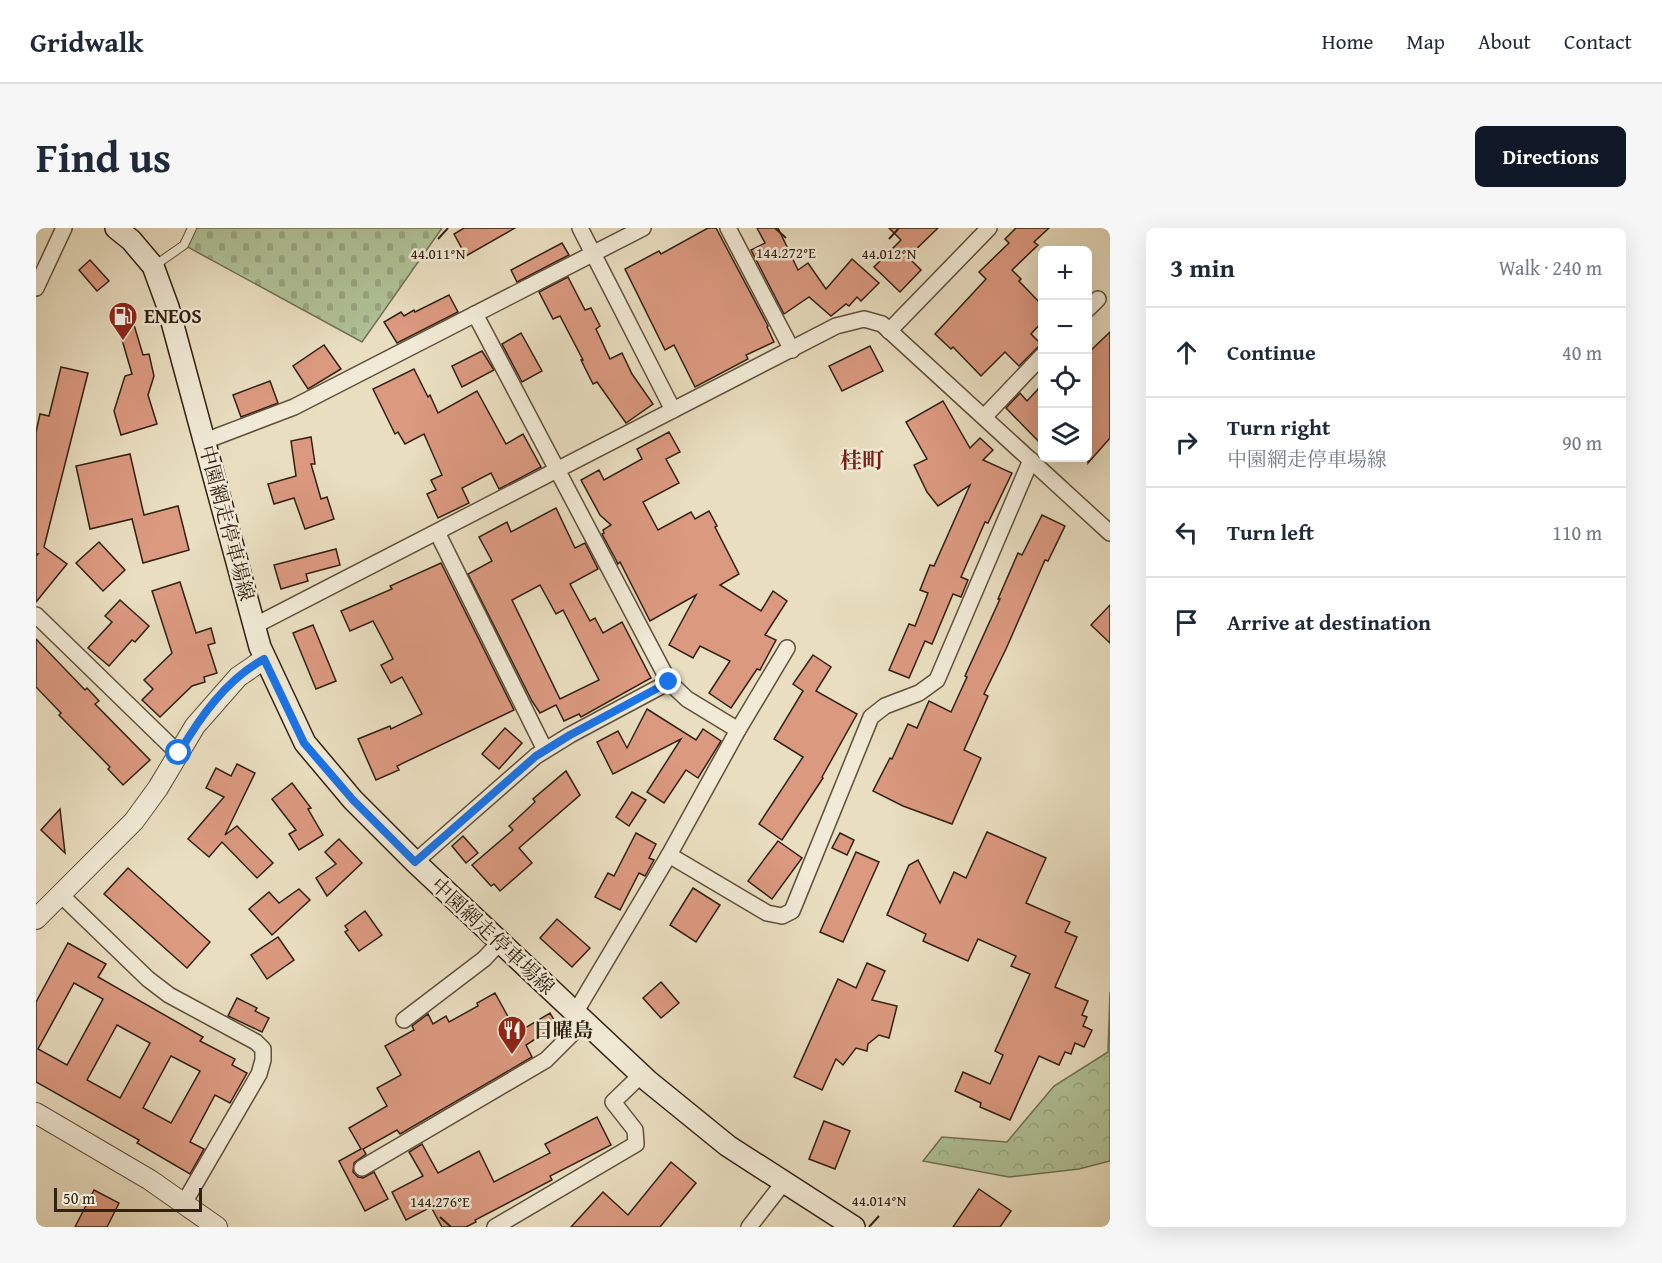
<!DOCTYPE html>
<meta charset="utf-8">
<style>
:root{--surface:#fff;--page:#f6f6f7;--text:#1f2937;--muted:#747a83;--line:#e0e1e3;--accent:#111827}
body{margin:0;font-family:"Gentium Book Plus","Noto Serif JP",serif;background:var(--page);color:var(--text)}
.controls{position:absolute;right:18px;top:18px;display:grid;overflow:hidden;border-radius:9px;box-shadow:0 6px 24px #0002}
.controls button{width:54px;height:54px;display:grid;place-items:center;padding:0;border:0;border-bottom:2px solid var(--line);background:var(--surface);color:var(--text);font:30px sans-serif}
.scale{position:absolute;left:18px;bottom:15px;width:148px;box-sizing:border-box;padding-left:6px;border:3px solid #32210f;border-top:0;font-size:16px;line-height:21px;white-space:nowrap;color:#32210f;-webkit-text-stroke:4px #f1ead6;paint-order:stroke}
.stop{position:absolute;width:18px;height:18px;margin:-14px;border:4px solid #1a73e8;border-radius:50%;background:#fff}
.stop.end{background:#1a73e8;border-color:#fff;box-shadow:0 2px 6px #0008}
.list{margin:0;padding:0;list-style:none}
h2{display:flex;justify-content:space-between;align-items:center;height:78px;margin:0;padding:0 24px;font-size:26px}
h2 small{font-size:20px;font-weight:400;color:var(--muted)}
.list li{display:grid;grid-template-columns:39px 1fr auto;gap:18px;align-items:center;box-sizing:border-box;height:90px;padding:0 24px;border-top:2px solid var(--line)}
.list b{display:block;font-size:22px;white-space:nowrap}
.list p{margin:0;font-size:20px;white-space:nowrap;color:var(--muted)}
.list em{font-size:20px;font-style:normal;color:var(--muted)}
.icon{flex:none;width:33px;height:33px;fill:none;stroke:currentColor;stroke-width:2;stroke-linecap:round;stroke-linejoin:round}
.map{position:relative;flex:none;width:1074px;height:999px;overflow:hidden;border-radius:9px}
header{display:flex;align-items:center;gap:36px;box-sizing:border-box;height:84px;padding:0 30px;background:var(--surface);border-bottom:2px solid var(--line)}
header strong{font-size:28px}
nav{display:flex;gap:33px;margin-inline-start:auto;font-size:21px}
.intro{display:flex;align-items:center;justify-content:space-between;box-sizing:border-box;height:144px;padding:0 36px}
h1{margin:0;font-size:42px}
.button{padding:15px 27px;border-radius:9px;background:var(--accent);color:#fff;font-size:21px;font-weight:700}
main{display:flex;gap:36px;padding:0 36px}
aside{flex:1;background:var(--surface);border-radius:9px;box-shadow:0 6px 24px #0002}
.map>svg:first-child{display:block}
.forest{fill:url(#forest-crowns);stroke:#717253;stroke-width:1.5}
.cemetery{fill:url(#cemetery-stones);stroke:#717253;stroke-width:1.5}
.building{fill:#db9980;stroke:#32210f;stroke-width:1.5;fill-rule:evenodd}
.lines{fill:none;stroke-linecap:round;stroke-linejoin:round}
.service-casing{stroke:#60503b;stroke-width:10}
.minor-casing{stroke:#60503b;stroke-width:18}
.tertiary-casing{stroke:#60503b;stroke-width:22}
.secondary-casing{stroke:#32210f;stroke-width:24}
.service{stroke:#f1ead6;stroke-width:8}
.minor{stroke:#f1ead6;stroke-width:15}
.tertiary{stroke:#f1ead6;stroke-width:20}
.secondary{stroke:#f1ead6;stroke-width:21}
.route{stroke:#1a73e8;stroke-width:8}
.ticks{fill:none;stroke:#32210f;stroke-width:2}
.labels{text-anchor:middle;stroke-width:5;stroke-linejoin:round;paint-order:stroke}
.poi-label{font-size:20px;font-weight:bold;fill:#32210f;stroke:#f1ead6;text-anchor:start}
.street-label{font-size:20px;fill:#32210f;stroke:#f1ead6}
.quarter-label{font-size:22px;font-weight:bold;fill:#7a1f14;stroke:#f1ead6}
.ticks-label{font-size:15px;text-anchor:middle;fill:#32210f;stroke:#f1ead6;stroke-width:5;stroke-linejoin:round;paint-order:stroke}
</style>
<header>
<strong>Gridwalk</strong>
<nav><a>Home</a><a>Map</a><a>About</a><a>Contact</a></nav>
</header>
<div class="intro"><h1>Find us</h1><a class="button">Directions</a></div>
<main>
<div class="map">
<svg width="1074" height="999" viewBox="0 0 1074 999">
<defs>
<pattern id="forest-crowns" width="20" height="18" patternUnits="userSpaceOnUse" patternTransform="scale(1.5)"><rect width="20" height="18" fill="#b0c297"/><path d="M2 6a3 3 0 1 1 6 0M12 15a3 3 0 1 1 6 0" fill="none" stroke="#98a681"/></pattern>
<pattern id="cemetery-stones" width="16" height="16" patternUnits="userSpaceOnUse" patternTransform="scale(1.5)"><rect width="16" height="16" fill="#b0c297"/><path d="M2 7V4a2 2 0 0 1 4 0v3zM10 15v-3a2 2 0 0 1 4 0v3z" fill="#98a681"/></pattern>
</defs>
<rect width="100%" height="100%" fill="#e9dec0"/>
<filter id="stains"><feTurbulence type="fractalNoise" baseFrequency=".00333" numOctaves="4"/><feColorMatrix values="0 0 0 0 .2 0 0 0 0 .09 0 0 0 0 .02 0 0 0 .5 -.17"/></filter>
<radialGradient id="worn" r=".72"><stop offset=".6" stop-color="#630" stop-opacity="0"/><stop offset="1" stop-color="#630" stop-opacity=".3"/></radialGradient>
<path class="forest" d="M1074,764v169l-31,8 -70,8 -86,-16 19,-24 65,5 47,-56 54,-34z"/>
<path class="cemetery" d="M156,0h250l-80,114 -178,-97z"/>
<g class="building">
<path d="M428,0h51l-49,28 -12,-22z"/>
<path d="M672,0h8l52,98 -1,1 7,15 -28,13 2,4 -53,28 -21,-42 -9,5 -40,-81 34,-18 2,3z"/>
<path d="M721,0h21l20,42 10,-7 18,26 26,-30 27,24 -18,18 -4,-4 -8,9 -3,-2 -15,12 -22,-19 -25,17 -33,-64 14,-7z"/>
<path d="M853,0h49l-30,29 13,13 -21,22 -26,-25 27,-27z"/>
<path d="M980,0h33l-15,14 4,3 -26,25 9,9 -2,2 23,24v17l-11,12 10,10 -22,22 -14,-14 -24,24 -28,-29 -2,2 -16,-15 51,-55 -7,-7 30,-29 -4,-4z"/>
<path d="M526,15l7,12 -52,27 -6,-12z"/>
<path d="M54,32l19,21 -12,10 -18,-21z"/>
<path d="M532,49l17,33 6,-2 9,18 -4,3 14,30 12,-6 10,21 21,30 -27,19 -29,-41 -4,2 -12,-24h2l-23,-44 -7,3 -14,-27z"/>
<path d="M413,67l9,17 -61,31 -13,-21 17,-10 3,4 10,-6 1,2z"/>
<path d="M95,87l12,40 6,-1 5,22 -6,19 9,29 -36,11 -7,-24 11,-35 7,-2 -16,-55z"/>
<path d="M1074,104v106l-22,25v-110z"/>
<path d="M485,105l21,38 -20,11 -20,-38z"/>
<path d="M288,117l17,24 -33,20 -15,-23z"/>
<path d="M834,118l13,25 -41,20 -13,-25z"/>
<path d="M446,123l12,19 -32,17 -10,-21z"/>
<path d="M25,139l27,6 -44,174 23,17 -31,38v-46l2,-2h-2v-122l4,-18 9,2z"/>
<path d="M378,141l14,28 2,-2 8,18 39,-22 29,53 17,-10 18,33 -42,22 -8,-16 -29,15 7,15 -31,15 -11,-24 9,-4 -5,-10 11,-5 -18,-41 -19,10 -7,-12 -3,2 -22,-45z"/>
<path d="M234,153l8,22 -37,14 -8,-22z"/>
<path d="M1006,157v60l-36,-37 14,-15 7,8z"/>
<path d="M907,173l27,47 10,-10 13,12 -10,10 29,13 -24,50 -3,-1 -24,55 7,3 -7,17 -8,-3 -21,50 -7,-3 -16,37 -20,-8 20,-46 6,2 13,-33 -8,-3 10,-25 4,1 36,-81 -32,21 -11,-14 -13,-27 13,-6 -21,-37z"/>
<path d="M633,204l11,20 -14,7 13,24 -36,19 15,28 33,-18 4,7 14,-8 8,15 -2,1 24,47 -19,11 41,26 12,-20 14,10 -22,34 11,5 -16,30 -3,-1 -26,39 -22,-15 21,-32 -30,-15 -7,12 -24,-13 27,-50 -46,26 -30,-59 -2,2 -2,-4 -14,-26 2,-1 -1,-3 8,-5 -11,-10 -19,-35 18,-10 5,10 38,-21 -5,-10z"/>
<path d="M275,209l4,27h-4l10,35 6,-2 7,22 -29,10 -11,-31 -20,6 -6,-20 28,-8 -5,-35z"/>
<path d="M94,226l14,61 34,-9 11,44 -46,13 -11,-44 -42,10 -14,-63z"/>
<path d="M520,280l19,40 10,-5 13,26 -28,15 20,37 5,-3 8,15 19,-11 29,56 -70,39 -2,-3 -15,7 -8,-16 -16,8 -8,-12 -64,-127 24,-13 -13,-24 28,-15 4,10zM504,357l16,29 7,-4 36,70 -39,19 -48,-99z"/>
<path d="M1006,287l23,11 -17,35 -3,-1 -39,89 -22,45 4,2 -24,54 17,8 -29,66 -49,-18 -30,-15 17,-33 2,1 16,-35 9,4 12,-27 22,11 16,-35 -2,-1 35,-77h-2l20,-46 4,2z"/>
<path d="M63,314l26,28 -22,21 -27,-28z"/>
<path d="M300,321l4,16 -34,9 2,7 -27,8 -7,-24z"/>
<path d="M405,335l73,147 -117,56 2,4 -23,10 -18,-41 32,-13 1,3 31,-15 -20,-37 -11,6 -10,-18 12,-6 -20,-38 -23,10 -9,-20 51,-22 -2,-3z"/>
<path d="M144,354l16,51 15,-5 4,15 -7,2 9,28 -13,4 1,5 -13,4 -32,31 -18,-17 11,-11 -9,-9 28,-27 -20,-62z"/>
<path d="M84,372l29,26 -14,16 -3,-2 -23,26 -21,-18 24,-26 -7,-6z"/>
<path d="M1074,377v38l-19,-18z"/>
<path d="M277,397l23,56 -20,8 -23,-56z"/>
<path d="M0,411l49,51 2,-2 12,13 -4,3 55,56 -27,25 -15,-16 2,-2 -51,-52 2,-2 -25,-26z"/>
<path d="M777,427l18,12 -15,24 41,23 -35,63 1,1 -41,62 -23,-16 44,-67 -29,-18 29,-48 -10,-7z"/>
<path d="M611,481l49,31 7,-11 18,12 -23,37 -12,-8 -22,33 -17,-11 34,-53 -68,35 -16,-32 21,-11 9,17z"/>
<path d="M469,500l17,15 -23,26 -17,-15z"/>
<path d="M201,536l18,9 -30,62 12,-9 36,37 -16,15 -35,-36 -13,15 -21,-18 36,-42 -18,-9 10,-20 15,8z"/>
<path d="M530,543l14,24 -61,53 13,15 -32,28 -6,-7 -3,2 -19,-21 41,-35 -4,-4 26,-24 -2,-3z"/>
<path d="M256,555l19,25 -3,1 15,26 -24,15 -10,-16 7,-4 -24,-31z"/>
<path d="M596,564l14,8 -17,26 -13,-9z"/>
<path d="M24,581l5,44 -24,-23z"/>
<path d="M951,604l59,26 -20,45 44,19 -5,10 12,5 -22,50 33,14 -6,14 5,2 -4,9 9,4 -8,17 -9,-4 -4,11 -6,-2 -6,13 -20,-9 -29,64 -30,-13 1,-4 -26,-12 8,-19 27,12 13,-29 -8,-4 35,-77 -19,-8 5,-10 -38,-17 -10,22 -45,-20 3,-7 -39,-19 22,-50 9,-5 22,43 14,-31 12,6z"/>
<path d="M600,605l20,11 -7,14 5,2 -9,16 -6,-3 -19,37 -25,-13 13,-24 6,3z"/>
<path d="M804,605l14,7 -7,15 -15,-7z"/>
<path d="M427,608l15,17 -12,10 -14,-17z"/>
<path d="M303,611l23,24 -35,33 -11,-18 20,-14 -11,-12z"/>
<path d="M742,613l24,17 -30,41 -24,-18z"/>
<path d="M820,624l23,10 -36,80 -23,-10z"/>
<path d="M92,640l82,74 -23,26 -83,-74z"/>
<path d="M657,660l27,17 -24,37 -26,-17z"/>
<path d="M263,661l11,11 -38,35 -23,-26 20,-17 10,11z"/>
<path d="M329,683l17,24 -23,16 -14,-19 3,-2 -3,-4z"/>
<path d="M521,691l33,29 -18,19 -32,-29z"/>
<path d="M242,709l16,23 -27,19 -16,-24z"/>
<path d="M32,715l38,21 -8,13 105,60 -3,4 35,18 -3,6 15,8 -17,30 -15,-8 -25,47 14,7 -14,25 -53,-31 2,-3 -103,-58v-80zM38,755l29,16 -36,66 -29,-16zM81,797l33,18 -30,55 -33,-18zM135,828l29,15 -29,52 -28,-15z"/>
<path d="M831,735l18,8 -13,29 25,6 -8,32 -10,-3 -11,9 -1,7 -11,-3 -13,17 -7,-6 -14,31 -28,-13 44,-98 18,9z"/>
<path d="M625,754l18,21 -18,15 -18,-20z"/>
<path d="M459,765l22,40 33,-20 7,12 -31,20 6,12 -132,77 -3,-4 -34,19 3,5 -12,9 -1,9 5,5 5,1 11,-6 14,27 -23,12 -26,-50 22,-12 -12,-21 38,-22 -10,-18 24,-13 -16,-29 29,-16 -2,-4 16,-12 5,10 13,-8 3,6 29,-16 -1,-3z"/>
<path d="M201,770l20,10 -2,3 14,7 -7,14 -34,-16z"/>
<path d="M561,889l14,28 -61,31 2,4 -77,40 1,2 -10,5h-24l-11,-20 -25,13 -14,-28 31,-16 -14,-24 13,-8 16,29 41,-22 15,31 56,-29 -5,-9z"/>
<path d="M788,893l26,10 -15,38 -26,-10z"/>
<path d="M635,934l25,21 -36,44h-89l32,-35 25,23z"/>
<path d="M943,961l32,22 -11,16h-47z"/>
<path d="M58,962l25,13 -12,24h-32z"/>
</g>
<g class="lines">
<g class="service-casing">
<path id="service" d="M118,38l30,-21 8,-17"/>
</g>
<g class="minor-casing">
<g id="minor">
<path d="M544,0l93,182"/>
<path d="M692,0l64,122"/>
<path d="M0,60l28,-60"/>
<path d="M1052,81l10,-10"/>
<path d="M439,86l194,368 18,17 51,31 -69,125 -94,158"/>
<path d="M853,103l100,-103"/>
<path d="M948,189l58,-61"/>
<path d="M169,213l89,-34 349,-179"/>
<path d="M401,304l108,218"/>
<path d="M0,387l143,139"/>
<path d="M218,398l582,-300 28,-7 18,5 228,209"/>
<path d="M702,502l49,-82"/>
<path d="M633,627l98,58 15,3 10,-5 79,-194 14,-11 34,-13 18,-13 94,-220"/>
<path d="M379,634l121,-106 34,-21 99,-53"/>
<path d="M25,667l87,84 21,16 87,47 7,7v11l-4,14 -75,129"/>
<path d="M368,792l80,-61 16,-17"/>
<path d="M326,940l184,-108 38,-38"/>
<path d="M459,999l141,-83 -1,-14 -22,-28 28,-27"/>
<path d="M713,999l35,-45"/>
</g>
</g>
<g class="tertiary-casing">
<g id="tertiary">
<path d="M0,691l98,-98 24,-33 37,-62 43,-49 26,-18"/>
<path d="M0,885l114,67 67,47"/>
</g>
</g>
<g class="secondary-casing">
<path id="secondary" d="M80,0l15,12 22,26 15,41 92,340 45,96 48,57 62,62 233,219 80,65 126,81"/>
</g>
<use href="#service" class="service"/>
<use href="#minor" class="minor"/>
<use href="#tertiary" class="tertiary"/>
<use href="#secondary" class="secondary"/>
</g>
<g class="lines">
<path class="route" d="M143,525c21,-36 47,-73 85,-94l40,84 49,57 62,62 121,-106 34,-21 99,-53"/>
</g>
<path class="ticks" d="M739,0l11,10M402,11l10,-11M853,11l10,-11M404,989l11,10M833,999l10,-11"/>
<defs>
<g id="fuel-pin" transform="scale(1.5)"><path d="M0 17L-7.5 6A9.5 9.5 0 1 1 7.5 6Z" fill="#8f2418" stroke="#f1ead6"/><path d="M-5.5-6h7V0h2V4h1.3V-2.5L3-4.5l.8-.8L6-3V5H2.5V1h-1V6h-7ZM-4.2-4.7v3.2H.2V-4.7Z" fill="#fff"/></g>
<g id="restaurant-pin" transform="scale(1.5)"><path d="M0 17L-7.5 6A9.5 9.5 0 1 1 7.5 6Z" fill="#8f2418" stroke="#f1ead6"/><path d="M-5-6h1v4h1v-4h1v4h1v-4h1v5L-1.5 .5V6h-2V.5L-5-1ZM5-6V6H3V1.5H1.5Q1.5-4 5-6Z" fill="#fff"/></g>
</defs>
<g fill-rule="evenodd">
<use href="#fuel-pin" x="87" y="88"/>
<use href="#restaurant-pin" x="476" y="802"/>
</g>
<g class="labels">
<g class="poi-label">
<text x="108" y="95">ENEOS</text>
<text x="497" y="809">日曜島</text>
</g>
<g class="street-label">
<text transform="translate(191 295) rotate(75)" y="7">中園網走停車場線</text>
<text transform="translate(457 708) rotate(43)" y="7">中園網走停車場線</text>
</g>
<g class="quarter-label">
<text x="826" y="240">桂町</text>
</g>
</g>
<g class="ticks-label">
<text x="750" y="30">144.272°E</text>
<text x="402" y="31">44.011°N</text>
<text x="853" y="31">44.012°N</text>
<text x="843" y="978">44.014°N</text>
<text x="404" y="979">144.276°E</text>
</g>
<rect width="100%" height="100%" filter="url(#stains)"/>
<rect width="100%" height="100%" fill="url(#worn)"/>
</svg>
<div class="controls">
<button>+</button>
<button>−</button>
<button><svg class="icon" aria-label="locate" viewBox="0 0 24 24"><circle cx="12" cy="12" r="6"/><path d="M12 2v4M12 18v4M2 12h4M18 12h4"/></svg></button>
<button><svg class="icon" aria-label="layers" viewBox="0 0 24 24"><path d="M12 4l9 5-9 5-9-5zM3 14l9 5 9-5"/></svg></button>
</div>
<div class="scale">50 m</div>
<div class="stop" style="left:143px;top:525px"></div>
<div class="stop end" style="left:633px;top:454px"></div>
</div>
<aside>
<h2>3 min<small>Walk · 240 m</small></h2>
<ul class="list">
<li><svg class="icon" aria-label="ahead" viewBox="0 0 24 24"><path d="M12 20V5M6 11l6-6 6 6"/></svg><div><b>Continue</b></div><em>40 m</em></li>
<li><svg class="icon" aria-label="right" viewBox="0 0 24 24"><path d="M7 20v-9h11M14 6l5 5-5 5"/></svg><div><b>Turn right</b><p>中園網走停車場線</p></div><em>90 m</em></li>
<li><svg class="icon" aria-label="left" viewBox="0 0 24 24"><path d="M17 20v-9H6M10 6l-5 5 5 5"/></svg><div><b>Turn left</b></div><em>110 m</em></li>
<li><svg class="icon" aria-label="arrive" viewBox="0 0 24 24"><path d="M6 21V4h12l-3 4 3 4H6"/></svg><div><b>Arrive at destination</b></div></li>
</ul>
</aside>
</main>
